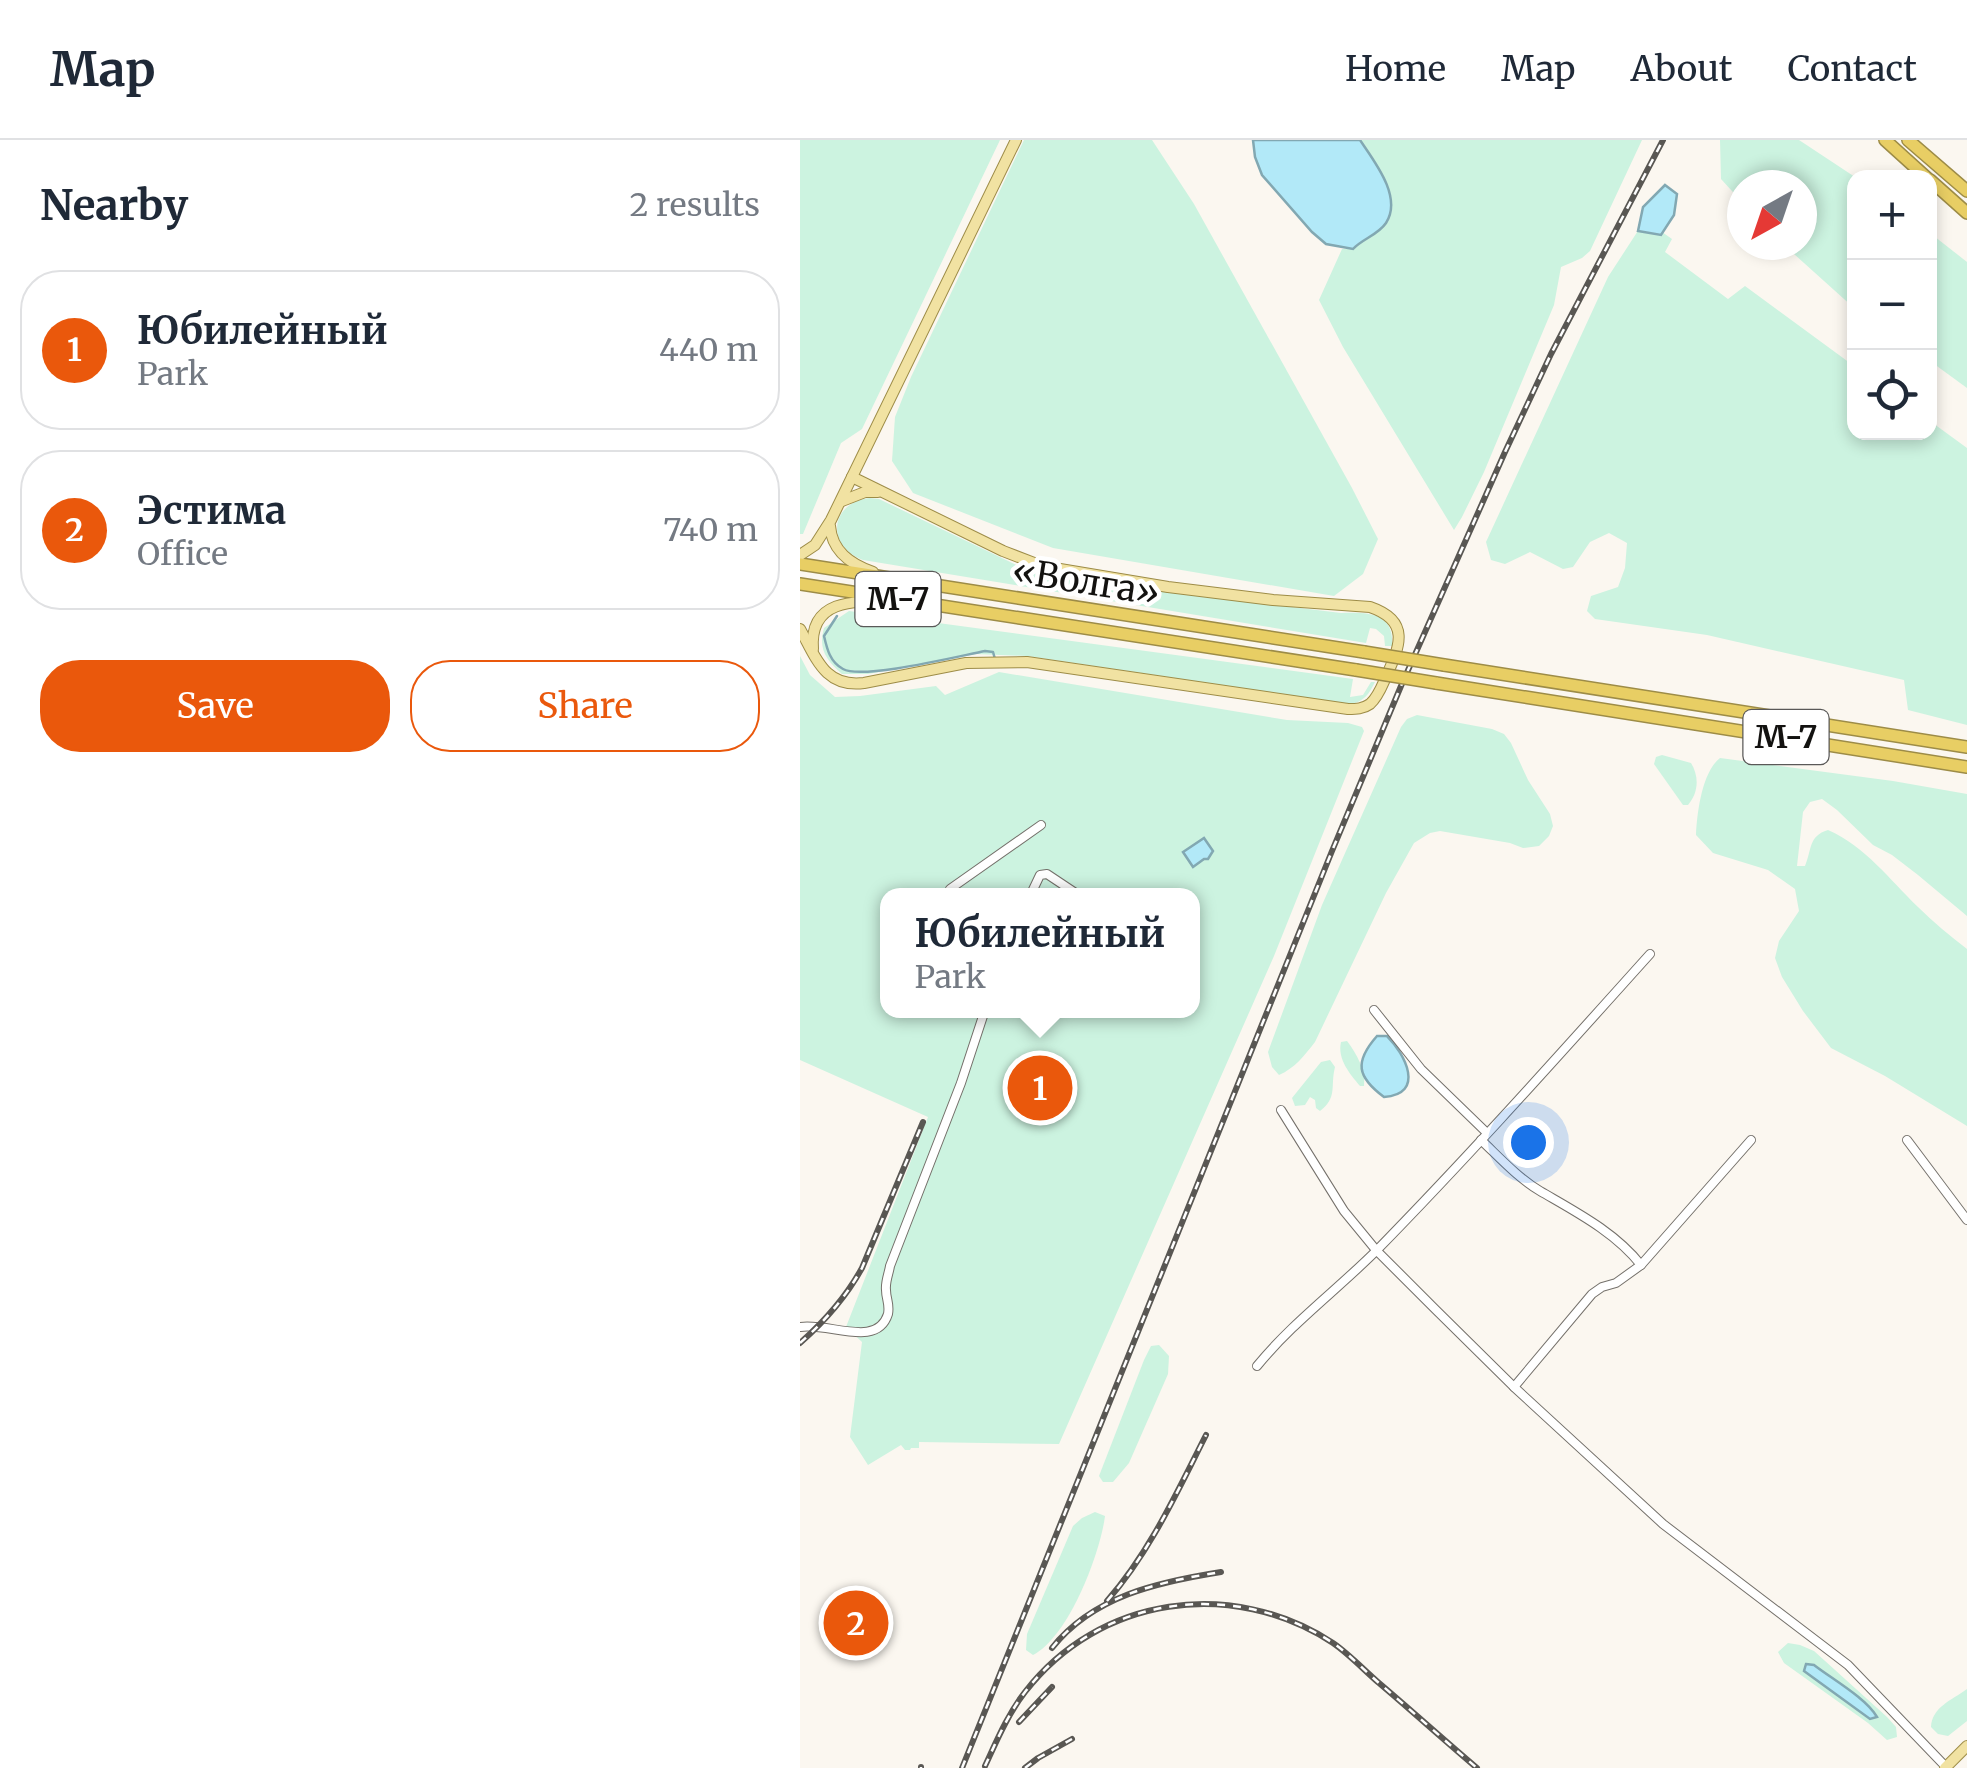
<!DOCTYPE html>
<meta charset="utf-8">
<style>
:root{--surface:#fff;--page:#f6f6f7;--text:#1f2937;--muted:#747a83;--line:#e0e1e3;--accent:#ea580c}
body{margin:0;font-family:Merriweather,serif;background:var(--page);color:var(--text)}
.controls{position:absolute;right:30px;top:30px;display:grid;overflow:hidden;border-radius:20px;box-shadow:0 5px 15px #0003}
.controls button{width:90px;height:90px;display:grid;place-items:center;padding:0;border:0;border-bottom:2px solid var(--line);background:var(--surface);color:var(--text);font:50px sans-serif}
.compass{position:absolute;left:927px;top:30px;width:90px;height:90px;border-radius:50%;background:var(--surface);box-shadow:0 5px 15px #0003;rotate:220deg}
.you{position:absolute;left:728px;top:1002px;width:35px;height:35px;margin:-25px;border:8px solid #fff;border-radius:50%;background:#1a73e8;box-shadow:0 0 0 15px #1a73e833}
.badge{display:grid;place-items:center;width:65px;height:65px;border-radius:50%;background:var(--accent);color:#fff;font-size:32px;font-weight:700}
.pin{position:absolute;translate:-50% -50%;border:5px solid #fff;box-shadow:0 2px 10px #0006}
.popup{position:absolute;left:80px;top:748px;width:320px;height:130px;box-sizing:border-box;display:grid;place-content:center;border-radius:20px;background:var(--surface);filter:drop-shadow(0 2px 8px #0005);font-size:32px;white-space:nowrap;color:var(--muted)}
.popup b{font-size:38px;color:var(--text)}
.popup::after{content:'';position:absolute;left:50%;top:100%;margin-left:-20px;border:20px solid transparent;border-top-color:var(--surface)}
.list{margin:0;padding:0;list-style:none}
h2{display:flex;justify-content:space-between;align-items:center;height:130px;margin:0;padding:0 40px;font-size:42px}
h2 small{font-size:32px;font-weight:400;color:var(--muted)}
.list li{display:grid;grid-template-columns:65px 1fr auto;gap:30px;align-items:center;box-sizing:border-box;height:160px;margin:0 20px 20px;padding:0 20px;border:2px solid var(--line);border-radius:40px}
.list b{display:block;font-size:38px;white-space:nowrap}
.list p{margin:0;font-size:32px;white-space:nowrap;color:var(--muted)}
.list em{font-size:32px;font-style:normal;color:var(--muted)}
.actions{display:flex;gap:20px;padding:30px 40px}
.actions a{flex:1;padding:22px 0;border:2px solid var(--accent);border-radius:40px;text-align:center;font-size:35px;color:var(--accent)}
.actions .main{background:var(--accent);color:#fff}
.icon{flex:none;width:55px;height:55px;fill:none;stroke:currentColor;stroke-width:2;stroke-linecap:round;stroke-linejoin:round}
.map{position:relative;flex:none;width:1167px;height:1628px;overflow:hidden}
header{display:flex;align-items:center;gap:60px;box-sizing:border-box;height:140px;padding:0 50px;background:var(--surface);border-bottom:2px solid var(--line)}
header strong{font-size:48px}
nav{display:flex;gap:55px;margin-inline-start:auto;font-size:35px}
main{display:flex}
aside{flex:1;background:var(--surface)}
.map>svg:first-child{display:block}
.green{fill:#ccf3e0;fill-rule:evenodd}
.water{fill:#b2e9f8;stroke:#82a8b2;stroke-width:2.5}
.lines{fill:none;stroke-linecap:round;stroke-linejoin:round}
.stream{stroke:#82a8b2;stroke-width:2.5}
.minor-casing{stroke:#74706a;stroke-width:10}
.major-casing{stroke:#9d8c47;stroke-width:12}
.highway-casing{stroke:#9d8c47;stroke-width:14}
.minor{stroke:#fff;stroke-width:8}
.major{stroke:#f1e2a2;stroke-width:10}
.highway{stroke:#e8ce64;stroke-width:11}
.rail-casing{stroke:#595753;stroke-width:6}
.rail{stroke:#fff;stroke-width:2.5;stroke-dasharray:8;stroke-linecap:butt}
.highway-bridge-casing{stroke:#9d8c47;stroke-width:14;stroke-linecap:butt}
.highway-bridge{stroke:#e8ce64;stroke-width:11}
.labels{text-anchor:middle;stroke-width:9;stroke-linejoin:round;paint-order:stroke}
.shield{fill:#fff;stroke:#5a5958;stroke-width:2.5}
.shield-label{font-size:32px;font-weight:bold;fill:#131210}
.street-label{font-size:35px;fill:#131210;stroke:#fff}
</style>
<header>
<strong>Map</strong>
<nav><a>Home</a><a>Map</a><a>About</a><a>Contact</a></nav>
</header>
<main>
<aside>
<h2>Nearby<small>2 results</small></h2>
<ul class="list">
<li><span class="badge">1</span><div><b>Юбилейный</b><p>Park</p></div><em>440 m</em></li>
<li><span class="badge">2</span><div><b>Эстима</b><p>Office</p></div><em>740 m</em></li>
</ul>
<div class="actions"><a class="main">Save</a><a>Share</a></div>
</aside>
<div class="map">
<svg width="1167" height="1628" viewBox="0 0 1167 1628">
<rect width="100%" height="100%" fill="#fbf7f0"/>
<g class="green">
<path d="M0,0h200l-138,289 -21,14 -38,91h-3z"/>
<path d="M224,0h128l42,64 158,284 26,51 -15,35 -29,22 -281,-48 -140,-55 -21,-32 3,-44 16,-40z"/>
<path d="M560,0h282l-52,111 -8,7 -21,9 -7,38 -70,167 -22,45 -8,13 -111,-183 -24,-47 23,-51h11l9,-9 14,-8 10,-48z"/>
<path d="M920,0h79l56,37 -1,131 -70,-63h18v-60h-60v17l-21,-23z"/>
<path d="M845,80l27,19 -7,13 63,47 17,-13 109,80v66h76v-11l37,27v277l-59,-15 -4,-30 -197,-45 -112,-16 -8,-8 4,-15 27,-9 7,-19 2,-25 -18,-10 -19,9 -17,25 -10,2 -33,-17 -25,12 -14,-4 -5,-18 122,-265z"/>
<path d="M1130,93l37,29v126l-37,-27z"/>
<path d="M70,358l9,1 154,74 20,5 288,35c26,-1 54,-1 51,33h-7l-1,-10 -8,-7 -6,-1 -4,15 -503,-83c-38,-14 -33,-58 7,-62z"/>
<path d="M49,471l504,68 -3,18 13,-2 8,-13h4c-6,12 -11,20 -25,22l-323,-48 -51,-2 -108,20h-26c-16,-14 -24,-25 -18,-46z"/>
<path d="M0,516l10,19 25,22 25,-1 76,-10 9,9 54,-23 288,48 61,3 14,4 2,4 -90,225 -215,488 -140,-2v6h-8l-1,2h-5l-4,-5 -33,20 -18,-28 12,-95 -16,-15 82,-210 -128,-57zM88,756h304v114h-304z"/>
<path d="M617,575l75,14 12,5 7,9 17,37 22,34 3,12 -4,10 -10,10 -16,2 -13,-5 -70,-12 -10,2 -16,10 -28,50 -71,149c-11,14 -20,26 -36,33l-7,-8 -4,-15 54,-147 79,-178 6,-8z"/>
<path d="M862,615l29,8c8,13 8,29 -3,42h-5l-29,-41 2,-7z"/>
<path d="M920,618l173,23 74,13v122l-49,-41 -26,-20 -19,-10 -36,-35 -15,-11 -12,3 -7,10 -6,54h8c7,-16 3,-30 23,-36 38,17 61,49 90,77 15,15 32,29 49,42v177l-82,-50 -54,-28 -28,-37 -21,-34 -7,-19 4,-17 20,-30 -4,-22 -27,-19 -55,-17 -17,-18c1,-22 6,-63 24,-77z"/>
<path d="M547,901c10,13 19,30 17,45h-4c-10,-12 -23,-27 -19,-44z"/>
<path d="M530,920l5,7c-5,20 3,30 -15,44l-4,-3 -1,-8 -5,-3 -5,8 -10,1 -3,-8 29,-36z"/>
<path d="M359,1205l10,11 -1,18 -39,89 -16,19h-10l-4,-6 45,-116 7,-14z"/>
<path d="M295,1372l10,4c-5,38 -36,120 -72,139l-7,-5 1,-16 46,-108 9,-8z"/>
<path d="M988,1503l12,2 14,6 73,66 9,10 1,10 -10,3 -19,-17 -84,-60 -6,-11zM1014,1525l48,36 -12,2 -46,-32z"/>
<path d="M1167,1549v32l-19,15 -10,-2 -7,-7c1,-20 21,-27 36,-38z"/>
</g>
<g class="water">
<path d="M453,0h107c14,21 43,57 26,83 -8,12 -24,16 -33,26l-27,-5 -14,-12 -50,-57 -7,-18z"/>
<path d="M865,45l12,9 -3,21 -13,20 -23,-4 5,-24z"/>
<path d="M404,698l9,13 -5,8h-4l-11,8 -10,-15z"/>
<path d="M577,896h10c18,18 39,58 -3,61 -27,-20 -30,-35 -7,-61z"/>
<path d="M1006,1524l8,1c18,14 52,33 63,52l-7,2 -66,-48z"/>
</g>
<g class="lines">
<path class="stream" d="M37,476l-13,20c3,13 6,26 19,33 19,11 116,-13 142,-18l8,1 2,7"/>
<g class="minor-casing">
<g id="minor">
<path d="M150,749l91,-64"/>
<path d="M230,756l10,-21 7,-1 33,22"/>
<path d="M574,870l47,59 66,64"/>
<path d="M481,970l63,101 32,39 60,60 78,77 149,137 185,141 99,103"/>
<path d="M681,1000c18,17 37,38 59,51 36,21 75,41 101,74"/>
<path d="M1107,1000l60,80"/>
<path d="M0,1187c29,-5 77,22 88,-13 2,-10 -2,-15 -2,-24 -1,-8 3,-17 4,-24l71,-183 24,-73"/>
<path d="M457,1226c35,-43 80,-76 120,-116 94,-96 183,-196 273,-296"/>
<path d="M714,1247l78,-93 10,-7 14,-4 25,-18 110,-125"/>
</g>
</g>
<g class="major-casing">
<g id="major">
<path d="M42,361l23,-9h13"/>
<path d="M30,386c2,25 20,38 43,46"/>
<path d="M0,415l15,-10 16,-25 185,-380"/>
<path d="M0,489c16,29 25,59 64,54l102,-20 61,-1 321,47c8,0 15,0 22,-5 8,-7 12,-18 16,-27 14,-31 25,-56 -16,-70l-97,-7 -105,-13 -126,-21 -39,-15 -151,-74"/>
<path d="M13,509c-4,-51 43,-48 78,-47"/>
<path d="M1145,1628l22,-22"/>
</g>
</g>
<g class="highway-casing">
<g id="highway">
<path d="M1085,0l42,38"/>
<path d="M1108,0l59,51"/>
<path d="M1130,40l37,33"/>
<path d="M0,424l564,88"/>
<path d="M0,444l556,86"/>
<path d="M644,525l523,82"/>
<path d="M636,543l531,84"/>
</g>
</g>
<use href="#minor" class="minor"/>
<use href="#major" class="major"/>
<use href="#highway" class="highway"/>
<g class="rail-casing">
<g id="rail">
<path d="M0,1203c25,-22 46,-46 62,-75l61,-146"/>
<path d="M307,1461c43,-49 70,-109 99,-166"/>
<path d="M252,1508c41,-52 106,-66 169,-76"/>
<path d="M219,1582l33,-35"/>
<path d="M185,1626c12,-26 23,-52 40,-74 74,-96 207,-115 308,-49 16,11 31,27 46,40 33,28 65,57 98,85"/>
<path d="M121,1627v1"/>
<path d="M162,1628l370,-917 69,-165 104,-234 46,-98 112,-214"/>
<path d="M225,1628l13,-10 34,-19"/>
</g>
</g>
<use href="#rail" class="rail"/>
<g class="highway-bridge-casing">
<g id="highway-bridge">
<path d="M564,512l80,13"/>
<path d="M556,530l80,13"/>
</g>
</g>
<use href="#highway-bridge" class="highway-bridge"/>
</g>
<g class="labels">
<g class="shield">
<rect x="55.5" y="432" width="85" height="54" rx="8"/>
<rect x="943.5" y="570" width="85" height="54" rx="8"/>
</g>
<g class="shield-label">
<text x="98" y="470">М-7</text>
<text x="986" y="608">М-7</text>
</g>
<g class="street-label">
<text transform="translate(286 442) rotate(9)" y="12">«Волга»</text>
</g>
</g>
</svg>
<div class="controls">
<button>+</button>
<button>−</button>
<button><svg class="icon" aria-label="locate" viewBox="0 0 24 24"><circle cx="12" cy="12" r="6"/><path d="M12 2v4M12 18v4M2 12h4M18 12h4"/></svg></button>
</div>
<svg class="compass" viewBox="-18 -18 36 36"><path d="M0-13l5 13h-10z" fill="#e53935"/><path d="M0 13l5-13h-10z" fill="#747a83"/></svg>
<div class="you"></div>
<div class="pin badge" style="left:240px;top:948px">1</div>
<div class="popup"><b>Юбилейный</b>Park</div>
<div class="pin badge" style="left:56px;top:1483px">2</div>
</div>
</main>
